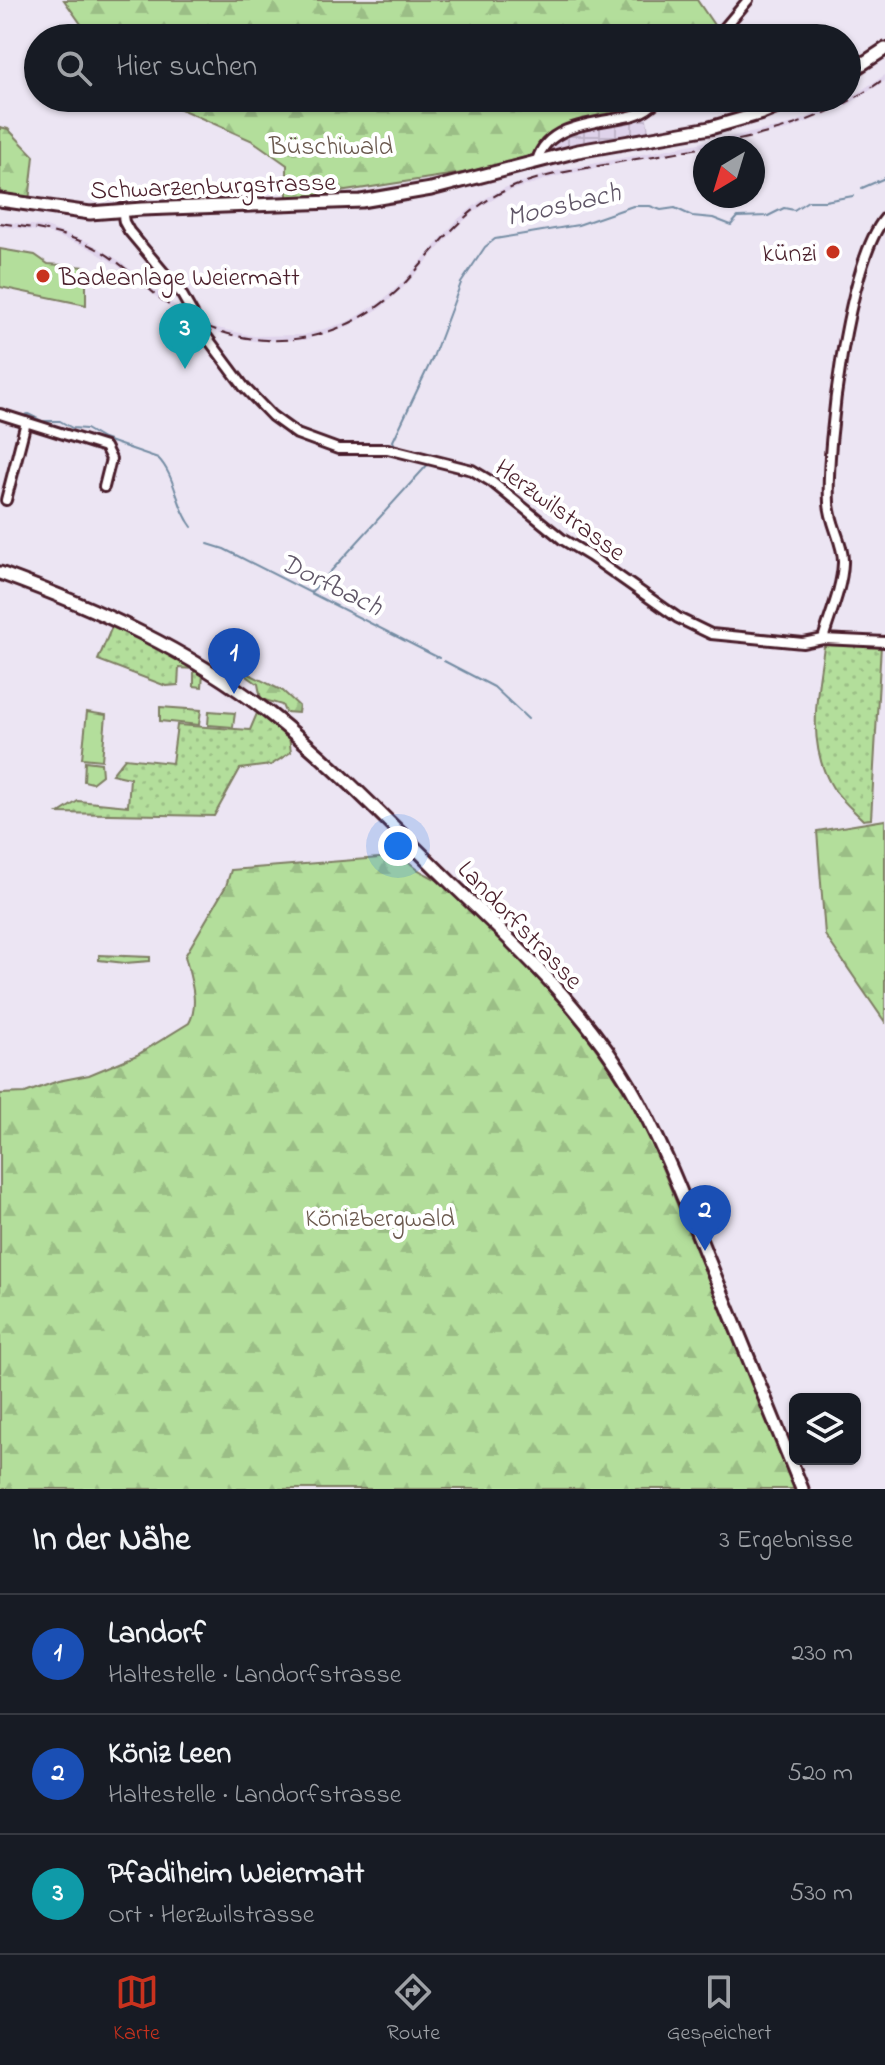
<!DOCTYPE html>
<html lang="de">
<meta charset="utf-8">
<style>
:root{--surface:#171b24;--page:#242831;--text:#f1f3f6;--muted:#9ea1a6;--line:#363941;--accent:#c8321e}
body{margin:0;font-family:"Indie Flower",sans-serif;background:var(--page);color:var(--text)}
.controls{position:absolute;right:24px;bottom:24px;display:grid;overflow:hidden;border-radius:12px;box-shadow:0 2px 6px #0004}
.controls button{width:72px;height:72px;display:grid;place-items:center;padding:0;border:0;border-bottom:2px solid var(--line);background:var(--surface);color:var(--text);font:40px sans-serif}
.compass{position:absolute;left:693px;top:136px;width:72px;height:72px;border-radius:50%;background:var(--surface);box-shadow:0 2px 6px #0004;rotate:218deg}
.you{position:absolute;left:398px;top:846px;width:28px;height:28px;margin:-20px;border:6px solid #fff;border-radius:50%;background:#1a73e8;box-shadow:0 0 0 12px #1a73e833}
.badge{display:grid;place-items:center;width:52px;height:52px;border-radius:50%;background:var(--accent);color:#fff;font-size:26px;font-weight:700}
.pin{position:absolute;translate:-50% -66px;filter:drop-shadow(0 2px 4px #0008)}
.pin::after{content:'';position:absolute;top:42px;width:28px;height:24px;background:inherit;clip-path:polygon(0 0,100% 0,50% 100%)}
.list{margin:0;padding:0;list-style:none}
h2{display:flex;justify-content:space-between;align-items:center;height:104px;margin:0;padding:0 32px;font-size:34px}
h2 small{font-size:26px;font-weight:400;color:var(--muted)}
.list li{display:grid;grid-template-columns:52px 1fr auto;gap:24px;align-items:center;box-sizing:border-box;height:120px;padding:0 32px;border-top:2px solid var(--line)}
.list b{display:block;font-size:30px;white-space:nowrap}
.list p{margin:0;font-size:26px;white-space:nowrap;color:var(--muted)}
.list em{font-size:26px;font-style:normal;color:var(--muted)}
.icon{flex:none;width:44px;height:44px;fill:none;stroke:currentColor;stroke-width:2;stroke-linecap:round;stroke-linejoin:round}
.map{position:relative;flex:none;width:885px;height:1489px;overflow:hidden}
.search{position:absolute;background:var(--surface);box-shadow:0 2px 6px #0004;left:24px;right:24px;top:24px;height:88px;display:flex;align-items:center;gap:20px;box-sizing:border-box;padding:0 28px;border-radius:44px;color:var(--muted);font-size:30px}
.sheet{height:464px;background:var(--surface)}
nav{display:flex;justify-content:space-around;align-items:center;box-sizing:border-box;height:112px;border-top:2px solid var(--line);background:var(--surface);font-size:22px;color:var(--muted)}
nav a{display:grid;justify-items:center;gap:4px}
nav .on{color:var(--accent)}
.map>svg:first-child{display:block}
.built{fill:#dfd3eb}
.industrial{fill:url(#industrial-grid)}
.grass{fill:url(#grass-dots);stroke:#7e7e63;stroke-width:2}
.forest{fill:url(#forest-firs);stroke:#7e7e63;stroke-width:2}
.park{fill:url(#park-crowns);stroke:#7e7e63;stroke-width:2}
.pitch{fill:#b3de9b;stroke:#7e7e63;stroke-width:2}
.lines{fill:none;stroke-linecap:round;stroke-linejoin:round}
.stream{stroke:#758da4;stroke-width:2}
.street-casing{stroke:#4a1f2b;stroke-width:14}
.secondary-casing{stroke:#4a1f2b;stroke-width:17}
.street{stroke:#fff;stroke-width:8}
.secondary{stroke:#fff;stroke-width:11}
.rail{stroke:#4a1f2b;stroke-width:2;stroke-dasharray:12 6;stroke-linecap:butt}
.poi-dot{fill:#c8321e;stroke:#fff;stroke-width:3}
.labels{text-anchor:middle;stroke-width:8;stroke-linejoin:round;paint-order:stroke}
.park-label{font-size:26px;fill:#6a584d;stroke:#fff}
.street-label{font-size:26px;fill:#4a1f2b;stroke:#fff}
.poi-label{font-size:26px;fill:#4a1f2b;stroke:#fff;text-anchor:end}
.water-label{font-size:28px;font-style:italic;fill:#605667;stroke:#fff}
</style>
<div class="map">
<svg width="885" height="1489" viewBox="0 0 885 1489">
<defs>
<pattern id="industrial-grid" width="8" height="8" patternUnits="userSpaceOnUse" patternTransform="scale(2)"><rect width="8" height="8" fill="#dfd3eb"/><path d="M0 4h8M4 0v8" fill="none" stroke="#c1b5ca"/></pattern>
<pattern id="grass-dots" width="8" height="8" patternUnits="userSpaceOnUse" patternTransform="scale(2)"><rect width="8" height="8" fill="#b3de9b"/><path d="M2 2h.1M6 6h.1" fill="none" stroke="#9bbe86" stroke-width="1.8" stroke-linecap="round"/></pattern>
<pattern id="forest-firs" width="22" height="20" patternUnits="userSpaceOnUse" patternTransform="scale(2)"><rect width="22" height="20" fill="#b3de9b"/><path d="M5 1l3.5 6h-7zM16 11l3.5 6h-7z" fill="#9bbe86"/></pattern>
<pattern id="park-crowns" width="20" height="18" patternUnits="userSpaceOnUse" patternTransform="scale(2)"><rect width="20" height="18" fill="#b3de9b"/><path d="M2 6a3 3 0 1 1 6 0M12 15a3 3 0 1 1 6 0" fill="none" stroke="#9bbe86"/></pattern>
</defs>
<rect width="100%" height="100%" fill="#ece5f3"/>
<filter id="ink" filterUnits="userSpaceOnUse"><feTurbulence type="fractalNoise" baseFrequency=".0125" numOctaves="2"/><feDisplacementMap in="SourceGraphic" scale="16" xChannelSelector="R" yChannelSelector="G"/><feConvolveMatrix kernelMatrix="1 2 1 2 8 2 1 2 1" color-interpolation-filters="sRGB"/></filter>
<g filter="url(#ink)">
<path class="built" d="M885,75v6l-36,23 -61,26 -231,46 -51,16 -24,14 -21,17 -56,63 -23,21 -33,19 -44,14 -51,1 -42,-10 -36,-18 -59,-48 -30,-18 -42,-15 -45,-6v-5l46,6 43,15 31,19 59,48 34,18 41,9 50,-1 43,-13 32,-19 23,-20 56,-64 21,-17 25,-14 52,-17 230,-45 54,-22z"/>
<path class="industrial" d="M645,107l4,25 -107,21 8,-10 30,-16 54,-11z"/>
<g class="grass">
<path d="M113,624l36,16 54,32 -1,15 -8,-1v-17l-15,-1 -1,17 -12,1 -68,-26z"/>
<path d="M829,642l24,1 2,4 2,-5 24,3 -10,174 -8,1c-10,-10 -22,-20 -30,-32 -27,-42 -16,-96 -9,-141z"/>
<path d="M258,711l31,25 2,16 -20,13 -31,4 -26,47 -155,-3 19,-12 50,5 2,-28 -18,-4 13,-16 47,5 5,-38 73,5z"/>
<path d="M99,955l51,2v4l-25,2 -26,-3z"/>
</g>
<g class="forest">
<path d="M64,0h633l19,28 -7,10h-618z"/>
<path d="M156,98h499l-10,9c-30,6 -99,17 -111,48l-65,17 -182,28v-35l-34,-24z"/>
<path d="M0,127l8,2 26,27 -6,55 -28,-6z"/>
<path d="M243,671l40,20 16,15 -1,7 -13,-1 -3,-7 -21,-6 -3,-15 -17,-12z"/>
<path d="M885,820v202l-60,-87 -8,-104z"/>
<path d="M404,856c11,16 25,18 40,28 8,5 15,14 22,21 76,75 138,138 185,236l144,348h-795v-395l25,-1 33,-12 31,-6 48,-20 52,-32c11,-19 1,-46 -4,-67l41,-70 5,-16z"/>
</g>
<path class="park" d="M160,707l41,3 -2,15 -39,-4z"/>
<g class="pitch">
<path d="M0,249l35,6 13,9 38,3v38l-86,-18z"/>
<path d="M209,711l26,2 -2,14 -25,-2z"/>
<path d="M87,712l19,3 -4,45 -20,-2z"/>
<path d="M85,761l16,2 1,12 -10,8 -8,-2z"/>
</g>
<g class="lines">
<g class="stream">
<path d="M862,188l23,-10"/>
<path d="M21,417l7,-3 14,7h18l12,7 14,1 17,10 55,19c18,18 18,49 34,69"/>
<path d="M0,419l13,3"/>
<path d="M431,454l-36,-8 -2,-5 40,-84 28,-74 24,-36 10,-8 83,-14 55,-19h17l11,4 14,-2 17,8 21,2 18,7 7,-8 30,-1 16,-8 10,2 14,-9h17l28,-5"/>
<path d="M208,544l16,5 215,109"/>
<path d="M322,581l108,-119"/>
<path d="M311,592l8,-8"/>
<path d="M444,661l50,26 34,32"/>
</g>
<g class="street-casing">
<g id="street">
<path d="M716,38l32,-38"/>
<path d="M537,161c10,-39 65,-38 97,-46 11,-3 18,-10 27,-17"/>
<path d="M122,210l2,12 5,9 52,62 22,39 41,55 28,29 25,18 41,15h50l84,21 20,12 70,57 28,17 88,62 33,16 92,9 20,-4 62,3"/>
<path d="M0,414l105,33 6,12 -7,28"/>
<path d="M6,500l20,-78"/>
<path d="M823,639c7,-24 19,-51 20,-76 1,-19 -13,-39 -14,-60 -3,-59 19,-241 56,-285"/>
</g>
</g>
<g class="secondary-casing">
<g id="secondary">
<path d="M847,74l38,-25"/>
<path d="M0,200l90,13 52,-4 219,-8 70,-12 147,-38 132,-23 52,-15 37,-15"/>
<path d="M0,573c96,35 189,77 269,140 65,51 122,112 181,169 65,62 134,126 180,204 31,53 53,111 76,168 32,78 64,157 96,235"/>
</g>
</g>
<use href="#street" class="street"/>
<use href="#secondary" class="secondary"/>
<path class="rail" d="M0,223c35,5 68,10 99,27 23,13 41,32 62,49 30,24 66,39 105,41 51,3 102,-19 137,-55 33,-35 57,-73 101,-94 31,-15 66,-20 100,-26 96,-19 201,-26 281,-87"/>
</g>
</g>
<g class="poi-dot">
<circle cx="833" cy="252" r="8"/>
<circle cx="43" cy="276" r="8"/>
</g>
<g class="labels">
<g class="park-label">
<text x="331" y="154">Büschiwald</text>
<text x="380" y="1226">Könizbergwald</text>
</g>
<g class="street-label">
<text transform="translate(213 185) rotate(-2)" y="9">Schwarzenburgstrasse</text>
<text transform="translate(561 509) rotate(36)" y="9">Herzwilstrasse</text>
<text transform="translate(521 924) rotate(46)" y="9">Landorfstrasse</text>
</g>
<g class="poi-label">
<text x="817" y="261">künzi</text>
<text x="59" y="285" text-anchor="start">Badeanlage Weiermatt</text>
</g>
<g class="water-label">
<text transform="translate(563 203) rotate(-13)" y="10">Moosbach</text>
<text transform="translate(332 583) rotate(26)" y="10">Dorfbach</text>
</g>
</g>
</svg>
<div class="controls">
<button><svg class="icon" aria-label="layers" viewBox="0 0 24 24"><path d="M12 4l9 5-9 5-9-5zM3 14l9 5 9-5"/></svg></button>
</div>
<svg class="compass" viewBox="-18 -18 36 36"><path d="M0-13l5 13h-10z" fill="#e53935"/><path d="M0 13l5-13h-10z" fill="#9ea1a6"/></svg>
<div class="you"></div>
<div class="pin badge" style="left:234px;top:694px;background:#1a4fb4">1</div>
<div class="pin badge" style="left:705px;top:1251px;background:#1a4fb4">2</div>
<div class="pin badge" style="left:185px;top:369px;background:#0f9aa8">3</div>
<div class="search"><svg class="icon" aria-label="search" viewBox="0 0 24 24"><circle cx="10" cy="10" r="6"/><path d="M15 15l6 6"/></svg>Hier suchen</div>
</div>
<section class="sheet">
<h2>In der Nähe<small>3 Ergebnisse</small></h2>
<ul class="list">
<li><span class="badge" style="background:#1a4fb4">1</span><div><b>Landorf</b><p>Haltestelle · Landorfstrasse</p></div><em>230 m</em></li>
<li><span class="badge" style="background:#1a4fb4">2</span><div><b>Köniz Leen</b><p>Haltestelle · Landorfstrasse</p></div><em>520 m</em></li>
<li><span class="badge" style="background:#0f9aa8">3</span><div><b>Pfadiheim Weiermatt</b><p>Ort · Herzwilstrasse</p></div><em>530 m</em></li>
</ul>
</section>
<nav>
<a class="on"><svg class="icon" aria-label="map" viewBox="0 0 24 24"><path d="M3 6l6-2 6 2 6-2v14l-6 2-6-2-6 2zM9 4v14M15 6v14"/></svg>Karte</a>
<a><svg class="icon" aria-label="directions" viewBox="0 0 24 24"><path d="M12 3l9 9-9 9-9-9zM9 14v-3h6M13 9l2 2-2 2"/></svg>Route</a>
<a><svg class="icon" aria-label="saved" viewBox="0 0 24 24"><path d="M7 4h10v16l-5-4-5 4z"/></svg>Gespeichert</a>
</nav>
